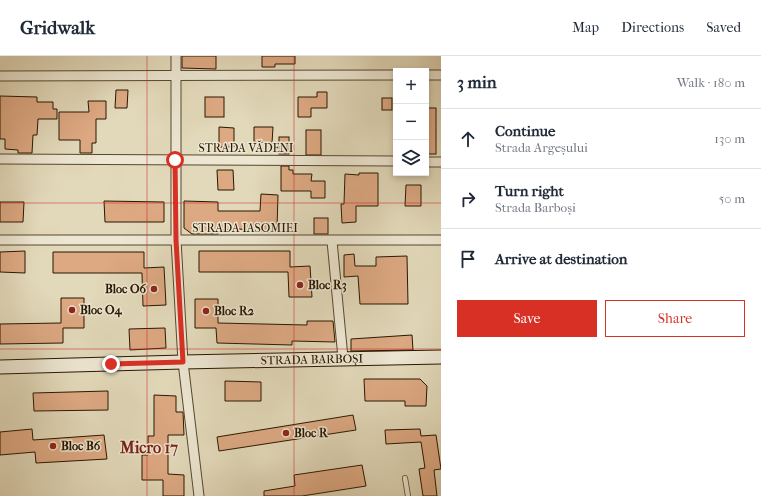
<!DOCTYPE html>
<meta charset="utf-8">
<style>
:root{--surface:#fff;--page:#f2f2f3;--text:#1f2937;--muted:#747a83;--line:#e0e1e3;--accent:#d93025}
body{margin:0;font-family:"IM FELL French Canon",serif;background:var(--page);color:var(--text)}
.controls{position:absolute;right:12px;top:12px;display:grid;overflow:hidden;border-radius:0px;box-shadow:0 2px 6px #0003}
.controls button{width:36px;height:36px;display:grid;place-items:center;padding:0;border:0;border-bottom:1px solid var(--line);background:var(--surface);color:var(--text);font:20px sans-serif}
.stop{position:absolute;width:12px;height:12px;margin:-9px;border:3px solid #d93025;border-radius:50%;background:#fff}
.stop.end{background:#d93025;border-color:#fff;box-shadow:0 1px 4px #0008}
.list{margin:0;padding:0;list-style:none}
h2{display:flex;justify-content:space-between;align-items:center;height:52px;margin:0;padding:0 16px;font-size:17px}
h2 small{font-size:13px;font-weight:400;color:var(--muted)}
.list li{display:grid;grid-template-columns:26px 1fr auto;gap:12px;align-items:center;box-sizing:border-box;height:60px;padding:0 16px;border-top:1px solid var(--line)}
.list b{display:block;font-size:15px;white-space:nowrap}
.list p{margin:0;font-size:13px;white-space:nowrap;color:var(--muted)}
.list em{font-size:13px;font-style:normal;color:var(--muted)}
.actions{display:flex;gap:8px;padding:12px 16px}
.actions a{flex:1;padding:9px 0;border:1px solid var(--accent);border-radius:0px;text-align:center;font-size:14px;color:var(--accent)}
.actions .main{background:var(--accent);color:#fff}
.icon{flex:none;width:22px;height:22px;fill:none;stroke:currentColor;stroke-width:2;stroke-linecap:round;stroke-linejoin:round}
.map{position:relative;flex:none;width:441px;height:440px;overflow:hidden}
header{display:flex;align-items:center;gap:24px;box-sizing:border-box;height:56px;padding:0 20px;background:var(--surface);border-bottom:1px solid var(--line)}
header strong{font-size:19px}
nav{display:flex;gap:22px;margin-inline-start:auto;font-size:14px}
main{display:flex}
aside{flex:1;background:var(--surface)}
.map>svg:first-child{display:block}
.building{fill:#dda983;stroke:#291700}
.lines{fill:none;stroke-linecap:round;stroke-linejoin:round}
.lane-casing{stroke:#57482e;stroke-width:6}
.street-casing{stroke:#57482e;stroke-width:11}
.secondary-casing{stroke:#291700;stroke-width:15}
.lane{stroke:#ece6d2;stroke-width:4.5}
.street{stroke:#ece6d2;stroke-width:9}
.secondary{stroke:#ece6d2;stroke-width:13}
.route{stroke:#d93025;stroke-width:5}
.grid{fill:none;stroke:#d62828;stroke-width:1;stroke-opacity:0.55}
.poi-dot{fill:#8f2418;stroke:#ece6d2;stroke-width:1.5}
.labels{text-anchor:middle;stroke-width:3;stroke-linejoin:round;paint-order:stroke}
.street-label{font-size:12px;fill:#291700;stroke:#ece6d2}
.poi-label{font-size:12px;font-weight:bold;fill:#291700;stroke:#ece6d2;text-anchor:start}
.district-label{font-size:16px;font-weight:bold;fill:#7a1f14;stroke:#ece6d2}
</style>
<header>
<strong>Gridwalk</strong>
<nav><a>Map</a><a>Directions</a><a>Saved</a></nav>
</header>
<main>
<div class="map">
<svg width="441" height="440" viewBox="0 0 441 440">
<rect width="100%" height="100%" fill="#e2d9ba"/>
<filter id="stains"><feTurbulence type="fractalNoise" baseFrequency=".005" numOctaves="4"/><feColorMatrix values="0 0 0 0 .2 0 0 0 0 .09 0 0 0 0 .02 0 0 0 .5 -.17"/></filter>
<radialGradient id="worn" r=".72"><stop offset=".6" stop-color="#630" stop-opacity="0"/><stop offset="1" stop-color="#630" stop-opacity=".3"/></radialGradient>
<g class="building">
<path d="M182,0h34v13l-34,-1z"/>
<path d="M262,0h33v8h-20v3h-13z"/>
<path d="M116,34h12l-1,18h-12z"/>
<path d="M317,36h10v16h-16v9h-13v-20h19z"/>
<path d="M0,40l37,1v5h16v7h4v10h-19l-1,16h-4l-1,18h-14v-3l-13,-1v-10h-5z"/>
<rect x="205" y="41" width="19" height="20"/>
<rect x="382" y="42" width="10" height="12"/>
<path d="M88,45h18v18h-10v24h-4v10h-12v-13h-21v-28h30z"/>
<rect x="426" y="52" width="10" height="46"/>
<path d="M219,71l15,1v19h-15z"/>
<path d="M254,71h19l-1,16 -18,-1z"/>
<rect x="306" y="74" width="15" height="25"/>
<rect x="279" y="81" width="10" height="17"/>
<path d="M281,110h8v4h4v4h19l-1,7h14v17h-14v-7h-30z"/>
<path d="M217,114h16l1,20h-16z"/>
<path d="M359,117h19v33h-22v16l-14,1 -1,-19h3l1,-30 14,1z"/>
<path d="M406,129h15v21h-16z"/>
<path d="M261,138l17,1 -1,33h-7v4l-31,-3 -21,1v4h-26l-8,-6v-27l34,1v9h42z"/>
<path d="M104,145l60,1v20h-59z"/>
<path d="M0,146h24l-1,20h-23z"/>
<rect x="314" y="162" width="14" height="16"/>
<path d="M25,195v22l-25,-1v-20z"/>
<path d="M199,195h91v16l20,-1 2,31h-23l-1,-25h-89z"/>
<path d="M53,196h91v16l20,-1 2,38 -23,1 -1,-33h-89z"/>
<path d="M354,198l1,12h21v-9l31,-1 1,48h-48l-2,-28 -14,1v-22z"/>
<path d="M61,242h23v30h-21v15l-63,1v-20l61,-1z"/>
<path d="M195,243h23v24l89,2v-4h26l2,21 -43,-1v4l-75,-2 -1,-15h-21z"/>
<path d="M165,272l1,20 -36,2 -1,-21z"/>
<path d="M412,279l1,15 -62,1v-12z"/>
<path d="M364,323h56l7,7 -1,20h-21v-5h-40z"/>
<path d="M225,325l36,1v19h-36z"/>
<path d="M108,335v19l-74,1 -1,-18z"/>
<path d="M154,339l22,1v16h7l1,23h-16v39l16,1v21h-21v-16h-21v-25h6v-19h6z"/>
<path d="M353,359l3,15 -137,21 -2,-14z"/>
<path d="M32,373l1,11 71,-5 3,24 -71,4 -1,-11 -35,3v-23z"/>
<path d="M420,373l1,7 15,-1 5,34 -7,1 3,26h-14l-4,-27 6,-1 -4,-26 -35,2 -1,-14z"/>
<path d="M362,409l4,21 -64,10h-38v-5l31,-5 -1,-11z"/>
</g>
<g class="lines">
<g class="lane-casing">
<path id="lane" d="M405,422l3,18"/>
</g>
<g class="street-casing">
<g id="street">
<path d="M176,0v184l7,122 16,134"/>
<path d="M426,19h15"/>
<path d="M0,20l396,-1"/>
<path d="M0,103l396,2"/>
<path d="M426,106h15"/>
<path d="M0,184h441"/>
<path d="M332,185l11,117"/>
</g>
</g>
<g class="secondary-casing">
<g id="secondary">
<path id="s1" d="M0,311l183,-5 258,-5"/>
</g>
</g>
<use href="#lane" class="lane"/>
<use href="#street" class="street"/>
<use href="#secondary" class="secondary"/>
</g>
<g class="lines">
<path class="route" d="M111,308l72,-2 -7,-122 -1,-80"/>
</g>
<path class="grid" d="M147,0v440M294,0v440M0,147h441M0,293h441"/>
<g class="poi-dot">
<circle cx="300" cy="229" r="4"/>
<circle cx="154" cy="233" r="4"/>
<circle cx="72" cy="254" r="4"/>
<circle cx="206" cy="255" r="4"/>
<circle cx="286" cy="377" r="4"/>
<circle cx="53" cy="390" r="4"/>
</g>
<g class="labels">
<g class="street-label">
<text x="246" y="96">STRADA VĂDENI</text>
<text x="245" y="176">STRADA IASOMIEI</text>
<text dy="4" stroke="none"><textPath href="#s1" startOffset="312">STRADA BARBOȘI</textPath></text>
</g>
<g class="poi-label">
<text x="308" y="233">Bloc R3</text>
<text x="146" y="237" text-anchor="end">Bloc O6</text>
<text x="80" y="258">Bloc O4</text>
<text x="214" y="259">Bloc R2</text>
<text x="294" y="381">Bloc R</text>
<text x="61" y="394">Bloc B6</text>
</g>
<g class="district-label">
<text x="149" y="397">Micro 17</text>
</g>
</g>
<rect width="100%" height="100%" filter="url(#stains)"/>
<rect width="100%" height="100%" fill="url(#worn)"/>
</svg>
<div class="controls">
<button>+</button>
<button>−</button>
<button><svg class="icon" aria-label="layers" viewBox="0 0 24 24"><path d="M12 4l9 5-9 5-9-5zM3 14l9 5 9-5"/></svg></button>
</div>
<div class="stop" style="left:175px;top:104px"></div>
<div class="stop end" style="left:111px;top:308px"></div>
</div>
<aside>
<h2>3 min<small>Walk · 180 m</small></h2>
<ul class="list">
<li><svg class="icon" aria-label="ahead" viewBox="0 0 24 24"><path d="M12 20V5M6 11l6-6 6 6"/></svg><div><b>Continue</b><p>Strada Argeșului</p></div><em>130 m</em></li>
<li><svg class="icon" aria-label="right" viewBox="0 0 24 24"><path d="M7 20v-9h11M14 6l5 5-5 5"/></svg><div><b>Turn right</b><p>Strada Barboși</p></div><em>50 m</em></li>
<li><svg class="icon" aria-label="arrive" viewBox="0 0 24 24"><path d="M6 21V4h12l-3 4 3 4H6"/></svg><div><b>Arrive at destination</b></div></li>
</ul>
<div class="actions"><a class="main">Save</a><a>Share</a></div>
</aside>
</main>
